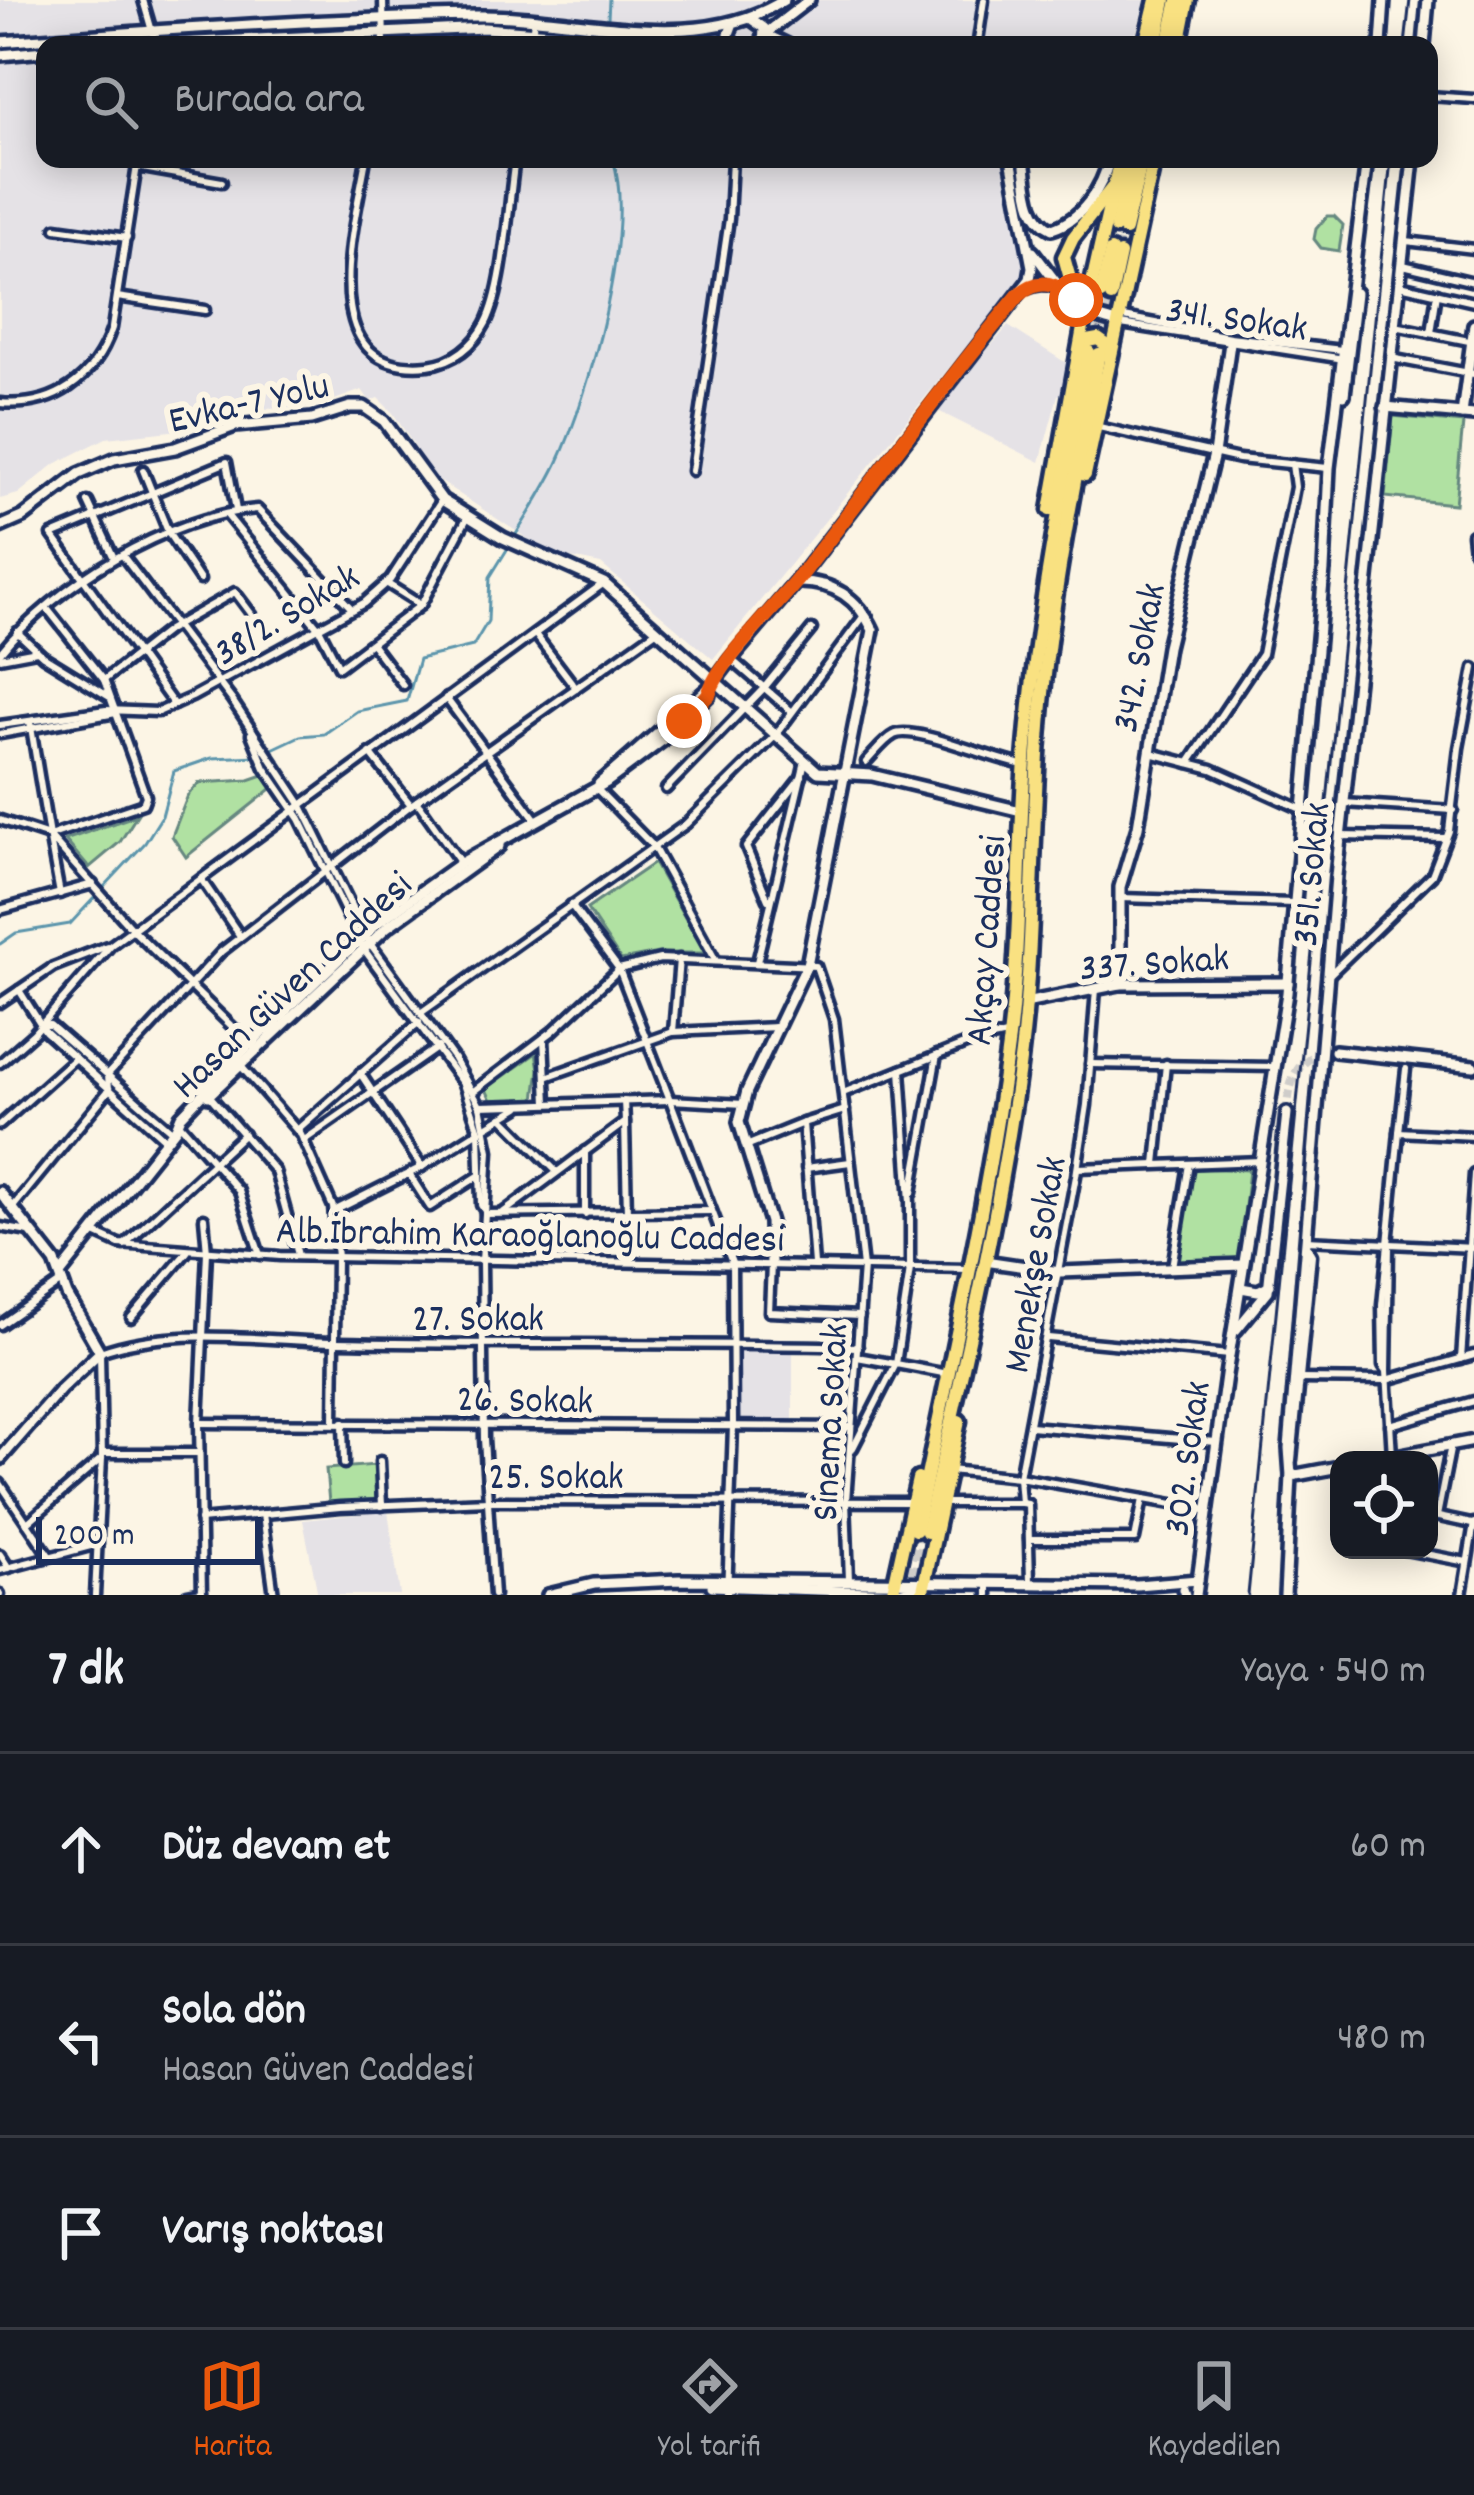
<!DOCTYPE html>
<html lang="tr">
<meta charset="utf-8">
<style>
:root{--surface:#171b24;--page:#242831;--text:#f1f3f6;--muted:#9ea1a6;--line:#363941;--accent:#ea580c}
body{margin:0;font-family:Dekko,sans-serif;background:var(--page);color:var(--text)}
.controls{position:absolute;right:36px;bottom:36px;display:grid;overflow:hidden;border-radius:24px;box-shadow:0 6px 30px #0003}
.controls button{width:108px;height:108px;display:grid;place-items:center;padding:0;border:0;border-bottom:3px solid var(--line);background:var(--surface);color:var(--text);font:60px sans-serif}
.scale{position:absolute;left:36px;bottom:30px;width:225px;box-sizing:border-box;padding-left:12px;border:6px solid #1b2f5e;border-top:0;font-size:33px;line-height:42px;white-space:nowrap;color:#1b2f5e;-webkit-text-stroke:9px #fcf5e5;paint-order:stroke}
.stop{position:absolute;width:36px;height:36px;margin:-27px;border:9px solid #ea580c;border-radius:50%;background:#fff}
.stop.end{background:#ea580c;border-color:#fff;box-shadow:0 3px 12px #0008}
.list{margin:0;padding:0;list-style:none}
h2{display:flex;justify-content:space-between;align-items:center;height:156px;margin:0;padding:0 48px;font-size:51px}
h2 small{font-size:39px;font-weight:400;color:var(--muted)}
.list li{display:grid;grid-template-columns:78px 1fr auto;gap:36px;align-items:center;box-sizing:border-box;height:192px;padding:0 48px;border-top:3px solid var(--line)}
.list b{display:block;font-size:45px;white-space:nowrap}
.list p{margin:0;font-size:39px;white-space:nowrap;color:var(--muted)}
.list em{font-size:39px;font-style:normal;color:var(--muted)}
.icon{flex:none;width:66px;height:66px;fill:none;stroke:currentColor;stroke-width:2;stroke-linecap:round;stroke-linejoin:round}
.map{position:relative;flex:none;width:1474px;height:1595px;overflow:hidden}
.search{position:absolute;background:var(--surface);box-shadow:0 6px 30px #0003;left:36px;right:36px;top:36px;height:132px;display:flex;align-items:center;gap:30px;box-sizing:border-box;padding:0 42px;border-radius:24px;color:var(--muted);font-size:45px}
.sheet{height:732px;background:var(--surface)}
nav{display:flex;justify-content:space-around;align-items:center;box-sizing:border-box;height:168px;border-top:3px solid var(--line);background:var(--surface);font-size:33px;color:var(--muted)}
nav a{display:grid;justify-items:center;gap:6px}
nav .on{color:var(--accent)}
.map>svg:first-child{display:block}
.built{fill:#e5e2e6}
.green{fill:#b0e1a2;stroke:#668880;stroke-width:3}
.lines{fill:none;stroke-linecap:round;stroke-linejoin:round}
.stream{stroke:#5c95ac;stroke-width:3}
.secondary-tunnel{stroke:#cfcdca;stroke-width:9;stroke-dasharray:9 4.5;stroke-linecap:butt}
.highway-tunnel{stroke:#cfcdca;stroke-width:12;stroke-dasharray:12 6;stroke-linecap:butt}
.street-casing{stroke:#1b2f5e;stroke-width:15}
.secondary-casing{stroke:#1b2f5e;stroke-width:18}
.highway-casing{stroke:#1b2f5e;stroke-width:21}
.street{stroke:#fcf5e5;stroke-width:6}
.secondary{stroke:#fcf5e5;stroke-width:9}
.highway{stroke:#f9e181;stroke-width:12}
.rail{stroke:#1b2f5e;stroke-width:3}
.route{stroke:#ea580c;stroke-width:15}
.labels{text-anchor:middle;stroke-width:12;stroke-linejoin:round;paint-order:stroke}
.street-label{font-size:39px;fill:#1b2f5e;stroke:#fcf5e5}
</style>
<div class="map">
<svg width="1474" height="1595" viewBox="0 0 1474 1595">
<rect width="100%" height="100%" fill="#fcf5e5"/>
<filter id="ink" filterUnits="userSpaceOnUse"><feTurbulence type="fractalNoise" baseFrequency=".00833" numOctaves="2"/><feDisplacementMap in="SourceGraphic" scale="24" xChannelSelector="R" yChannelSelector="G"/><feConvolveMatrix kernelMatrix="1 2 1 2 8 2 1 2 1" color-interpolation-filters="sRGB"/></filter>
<g filter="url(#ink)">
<g class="built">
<path d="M0,0h1145l-12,45h-1088v114h957l5,5 8,61 16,42 -318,392 -112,-95 -50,-10 -116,-76 -42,-65 -15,-15 -8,3 -8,-11 -47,17 -104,4 -31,19 -74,8 -51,26 -37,30 -18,5z"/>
<path d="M1008,326l63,40 -6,28 -7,1 -18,67 -104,-52 50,-66 5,2z"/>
<path d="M738,1347l55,2v75l-57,-1z"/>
<path d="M388,1511l12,84h-82l-15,-75z"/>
</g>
<g class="green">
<path d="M1327,216h7l9,9 -4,26 -18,-3 -7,-9 2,-10z"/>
<path d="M1393,416l70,7 -8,81 -70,-7z"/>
<path d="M266,774l9,12 -89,71 -14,-21 16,-41 11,-12 50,-3z"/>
<path d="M137,815l-17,27 -31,26 -24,-28z"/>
<path d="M654,863l51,90h-47l-37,7 -34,-51z"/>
<path d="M536,1053l3,16 -4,30 -44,1 -5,-11z"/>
<path d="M1194,1168l55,2 -10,92 -62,2z"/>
<path d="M375,1465l3,34 -49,4 -3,-34z"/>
</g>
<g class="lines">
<g class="stream">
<path d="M608,18l1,-18"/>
<path d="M515,536c14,-23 30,-47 42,-72 32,-68 79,-234 56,-305"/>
<path d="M266,752l34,-16 24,-2 33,-23 50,-10 12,-42 54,-13 15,-25 2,-44 18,-29"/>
<path d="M104,887l41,-44 17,-27 12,-45 38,-13 46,-2"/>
<path d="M0,944l16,-11 54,-9 26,-28"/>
</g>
<path class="secondary-tunnel" d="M1287,1113c2,-34 10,-59 48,-62"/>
<g class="highway-tunnel">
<path d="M1120,254l5,-24"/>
<path d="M1090,345l11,-51"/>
<path d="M1100,347l11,-51"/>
<path d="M902,1593l14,-63"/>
<path d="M913,1595l14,-63"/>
</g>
<g class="street-casing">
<g id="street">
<path d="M143,0l13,45"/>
<path d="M383,0l1,45"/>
<path d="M978,41l6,-41"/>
<path d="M531,45l3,-26"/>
<path d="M1429,96l45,3"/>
<path d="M366,159c-11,66 -56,218 62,206 26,-3 46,-19 58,-42 19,-37 22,-120 29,-164"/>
<path d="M137,167l85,15"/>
<path d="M56,228l71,10"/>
<path d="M1406,241l68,8"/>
<path d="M1403,265l71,17"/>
<path d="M1400,285l74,17"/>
<path d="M117,297l88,13"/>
<path d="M1119,316l111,21 112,13"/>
<path d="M1121,324l223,35"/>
<path d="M1395,326l79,16"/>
<path d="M1431,333l6,-40"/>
<path d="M1391,358l83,16"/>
<path d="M0,403c54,5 95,-24 112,-75l26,-169"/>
<path d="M1099,427l140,32 89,9"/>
<path d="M143,470l26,64 31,46"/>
<path d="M692,471l37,-252 3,-60"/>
<path d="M88,502l26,56"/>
<path d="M226,514l94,116 19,37 82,-62 46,-87"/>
<path d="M1472,534l2,17"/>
<path d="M123,556l109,144 69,104 68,138 85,117 26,47 9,45 -7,110 2,178 10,156"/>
<path d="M386,583l35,22"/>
<path d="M17,632l26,24 65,40"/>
<path d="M535,634l41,54"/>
<path d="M372,644l31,41"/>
<path d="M0,653c55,-68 168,-137 257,-144l95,100"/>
<path d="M0,658l37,-7"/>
<path d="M731,659l60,52"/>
<path d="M104,680l64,-50 67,-38 18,24"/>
<path d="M446,698l91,123"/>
<path d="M174,705l-122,-170 175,-73 9,48"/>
<path d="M30,721l19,115 84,94 119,116"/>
<path d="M0,725l106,-15 52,2 34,-15 172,-94 26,-23 52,-80"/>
<path d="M0,734l116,-21"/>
<path d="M251,734l14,34 35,51 63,129 100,136 16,47 2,74 4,6"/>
<path d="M370,753l41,52"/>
<path d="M1151,753l61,16 89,40"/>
<path d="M866,762c8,-8 18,-22 28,-27 19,-11 101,26 130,30"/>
<path d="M1189,763l73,-109 33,-167 -3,-23"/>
<path d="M597,789l56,57 62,113"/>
<path d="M666,789l98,-101 48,-59"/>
<path d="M417,801l43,61"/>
<path d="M1344,803l109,7"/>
<path d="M0,820l49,16 94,-32 3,-8 -42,-116 -58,-73"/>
<path d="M1340,836l105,2"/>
<path d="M50,840l10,54"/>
<path d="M201,879l39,57"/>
<path d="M1120,898l174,5"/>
<path d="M768,900l-22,-53 56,-71"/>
<path d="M571,905l48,64 41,-10 156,7 18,53 29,248 -17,234 3,79"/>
<path d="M0,910l93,-26"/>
<path d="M757,962l48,-201"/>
<path d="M1329,975l103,-100 17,-44 10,-83 15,-80"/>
<path d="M19,990l26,41 121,109"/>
<path d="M0,1003l53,-36 54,-21"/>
<path d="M422,1012l264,-188 88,-87 89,-120"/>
<path d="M45,1025h5l123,107"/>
<path d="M673,1032l6,-73"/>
<path d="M544,1038l3,65"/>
<path d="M0,1063l34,-30 77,-88 493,-362"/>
<path d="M1090,1064l186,3"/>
<path d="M241,1066l60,69 32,72 4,51"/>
<path d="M901,1070l9,132v67l-14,95 47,9"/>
<path d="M360,1073l62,94 57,-36"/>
<path d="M546,1077l127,-45 104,-5"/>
<path d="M475,1090l78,-59 66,-62 51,131 -190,6"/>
<path d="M843,1093l123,-49 40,-9"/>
<path d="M209,1095l66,76 23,84"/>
<path d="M502,1117l54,54"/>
<path d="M625,1122l3,140"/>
<path d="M803,1123l42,-13"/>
<path d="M180,1124l59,67 21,64"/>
<path d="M0,1125l75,-67"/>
<path d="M486,1127l33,-20"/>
<path d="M297,1130l122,-108"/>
<path d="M1399,1132l7,-63"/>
<path d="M303,1141l135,-94"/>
<path d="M746,1146l57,-23 11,141"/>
<path d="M1156,1164l10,-100"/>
<path d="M806,1168l44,-6"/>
<path d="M1078,1168l183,-7"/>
<path d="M409,1174l21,33 50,-32"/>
<path d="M912,1193l25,-138"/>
<path d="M13,1207l96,-117 -1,-16 113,-122 190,-147 245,-174"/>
<path d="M334,1211l88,-44"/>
<path d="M504,1212l121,-90 -1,-21"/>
<path d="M485,1214l227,-3"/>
<path d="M585,1214v-63"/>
<path d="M0,1227l29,5"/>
<path d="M95,1233l24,11 161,12 689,13"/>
<path d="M1306,1240l168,8"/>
<path d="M124,1245l120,-111"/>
<path d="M1389,1247l-2,124 5,85"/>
<path d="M771,1264l-2,48 91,4"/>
<path d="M1172,1267l17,-103"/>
<path d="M131,1318l56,-66"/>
<path d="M0,1325l63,-44"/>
<path d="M1048,1338l181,17"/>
<path d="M1461,1359l13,-185"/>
<path d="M1387,1371l-4,-6 -1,-60 17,-173 75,4"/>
<path d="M1299,1379l88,1 87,-25"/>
<path d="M334,1422l2,-164"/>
<path d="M343,1422l1,42"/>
<path d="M199,1423l652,4"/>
<path d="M1390,1425l84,-24"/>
<path d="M1030,1426l186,16"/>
<path d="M853,1448l43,-84 -39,-7"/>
<path d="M102,1453h97"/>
<path d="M1292,1460l20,-205 -4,-7"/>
<path d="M380,1461l2,45"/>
<path d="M949,1470l70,7 57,-301 11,-71 9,-116"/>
<path d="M0,1483l50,74"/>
<path d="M942,1503h79l-2,-26 188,33"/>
<path d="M1021,1503l7,1 2,78"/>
<path d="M263,1514l11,81"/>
<path d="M1429,1515l43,9"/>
<path d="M1437,1516l14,-71"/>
<path d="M200,1520l140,-13 148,-6 424,1"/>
<path d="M27,1523l75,-65"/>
<path d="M1029,1539h106l8,-40"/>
<path d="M1404,1550l63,12"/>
<path d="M0,1554l9,14"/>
<path d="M0,1570l98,-26"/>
<path d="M0,1594v1"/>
<path d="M95,1595l7,-137 -2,-106c76,-27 157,-11 236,-10 174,4 348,0 522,5"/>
<path d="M187,1595l15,-3"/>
<path d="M202,1595l-3,-172 8,-171 -3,-34"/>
<path d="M727,1595l6,-169 -1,-163 -62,-163 74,4"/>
<path d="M988,1595v-13"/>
<path d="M1462,1595l12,-72"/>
</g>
</g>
<g class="secondary-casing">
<g id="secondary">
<path d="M765,34l44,-34"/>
<path d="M765,34l23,11"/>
<path d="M0,42c159,-12 318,-23 477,-26 100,-2 217,41 307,-16"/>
<path d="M134,45l350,-17 228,17"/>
<path d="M731,45l-2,-11 4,-11 17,-5 14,10 -1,17"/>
<path d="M1381,45l3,-45"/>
<path d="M1424,45l4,-45"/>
<path d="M0,55l45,-4"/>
<path d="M1024,159c4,26 2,58 28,70 29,-9 51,-41 57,-70"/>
<path d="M1033,252l26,34"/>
<path d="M1028,287c29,-12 38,12 60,26 8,5 21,7 29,10"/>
<path d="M1344,395l12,-102"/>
<path d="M1385,407l89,8"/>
<path d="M1462,414l12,-89"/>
<path d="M0,527l23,-10 56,-43 35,-15 61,-11 60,-22 77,-7 38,-12h14l20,14 58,79 61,38 101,45 214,189 54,3 149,36"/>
<path d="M599,784l110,-96"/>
<path d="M1120,984v-97l18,-60 29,-180 47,-193 16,-111"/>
<path d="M1025,1003l95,-19 168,-1"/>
<path d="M1335,1051l139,15"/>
<path d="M208,1096l179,-169 112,-81"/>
<path d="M0,1192l55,70 12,33 33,57 -39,37 -61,70"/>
<path d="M985,1261l75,11 183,-7"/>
<path d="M771,1264l-1,-42 -31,-100 8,-31 60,-126 66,-335c-15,-32 -41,-49 -76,-48"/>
<path d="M61,1273l115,-145 5,-12 69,-72 127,-121 84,-60 146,-81 56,-42 46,-45v-7l22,-29 65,-77 234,-303 2,-12 -21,-108"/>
<path d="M1241,1288l17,3 12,-6"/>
<path d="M1236,1330l32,-39 19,-178"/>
<path d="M1375,1460l99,-19"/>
<path d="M1291,1476l48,-9"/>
<path d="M712,1586l186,7 19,-4 8,-7"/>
<path d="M1183,1589l2,6"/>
<path d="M548,1595l46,-11 85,-4 458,5 61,-5"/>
<path d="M1196,1595l30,-220 61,-382 37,-423 5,-102 38,-309"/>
<path d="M1285,1595l6,-119 -2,-28 47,-572 77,-717"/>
</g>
</g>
<g class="highway-casing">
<g id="highway">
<path d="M1145,45l11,-45"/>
<path d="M1156,45l9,-45"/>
<path d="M1168,45l10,-45"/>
<path d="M1179,45l9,-45"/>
<path d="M1116,228l15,-69"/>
<path d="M1125,230l17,-71"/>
<path d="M1101,294l10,-43"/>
<path d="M1111,296l9,-42"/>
<path d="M1076,300l-12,-43 9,-19 39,-50"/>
<path d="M1081,347l6,-6 11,-2 7,5 4,13"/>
<path d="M1085,475l69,-316"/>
<path d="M1050,510l38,-210 32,-141"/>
<path d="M916,1530c33,-164 72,-327 93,-492 12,-97 9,-195 17,-291 11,-134 37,-264 63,-395"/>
<path d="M927,1532c33,-154 71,-308 92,-464 15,-109 12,-219 20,-328 9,-130 36,-258 60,-386"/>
<path d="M892,1595l26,-116"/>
<path d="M922,1595l37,-174"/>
</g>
</g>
<use href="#street" class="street"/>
<use href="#secondary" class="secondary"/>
<use href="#highway" class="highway"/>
<g class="rail">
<path d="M1405,45l5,-45"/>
<path d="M1248,1595l143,-1436"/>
</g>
</g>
</g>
<g class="lines" filter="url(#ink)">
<path class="route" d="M684,721l25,-27c8,-31 66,-86 89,-115 74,-95 144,-193 221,-284 22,-19 37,-11 57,5"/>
</g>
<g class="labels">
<g class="street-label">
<text transform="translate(1237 316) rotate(8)" y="14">341. Sokak</text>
<text transform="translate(248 400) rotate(-13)" y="14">Evka-7 Yolu</text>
<text transform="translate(285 612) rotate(-31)" y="14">38/2. Sokak</text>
<text transform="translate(1136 657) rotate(-79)" y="14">342. Sokak</text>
<text transform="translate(1308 874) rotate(-85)" y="14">351. Sokak</text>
<text transform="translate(983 940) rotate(-86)" y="14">Akçay Caddesi</text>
<text transform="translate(1154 960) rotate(-4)" y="14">337. Sokak</text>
<text transform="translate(290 983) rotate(-43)" y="14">Hasan Güven Caddesi</text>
<text transform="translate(530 1232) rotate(1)" y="14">Alb.İbrahim Karaoğlanoğlu Caddesi</text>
<text transform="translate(1032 1264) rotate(-80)" y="14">Menekşe Sokak</text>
<text x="478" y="1330">27. Sokak</text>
<text transform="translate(525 1397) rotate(1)" y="14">26. Sokak</text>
<text transform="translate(827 1422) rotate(-87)" y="14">Sinema Sokak</text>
<text transform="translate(1184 1458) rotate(-82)" y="14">302. Sokak</text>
<text x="556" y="1488">25. Sokak</text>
</g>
</g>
</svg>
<div class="controls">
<button><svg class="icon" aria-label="locate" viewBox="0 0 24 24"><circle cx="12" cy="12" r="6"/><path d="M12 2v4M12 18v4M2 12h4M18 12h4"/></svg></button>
</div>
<div class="scale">200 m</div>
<div class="stop" style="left:1076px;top:300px"></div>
<div class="stop end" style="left:684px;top:721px"></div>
<div class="search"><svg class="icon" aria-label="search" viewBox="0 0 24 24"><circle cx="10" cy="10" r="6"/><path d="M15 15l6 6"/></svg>Burada ara</div>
</div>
<section class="sheet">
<h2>7 dk<small>Yaya · 540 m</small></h2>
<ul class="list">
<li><svg class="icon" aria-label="ahead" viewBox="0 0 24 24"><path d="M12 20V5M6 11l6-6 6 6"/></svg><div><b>Düz devam et</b></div><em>60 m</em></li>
<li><svg class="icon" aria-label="left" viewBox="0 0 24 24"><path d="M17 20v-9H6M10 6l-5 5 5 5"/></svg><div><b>Sola dön</b><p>Hasan Güven Caddesi</p></div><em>480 m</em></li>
<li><svg class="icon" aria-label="arrive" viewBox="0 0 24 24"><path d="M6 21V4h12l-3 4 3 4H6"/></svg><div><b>Varış noktası</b></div></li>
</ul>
</section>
<nav>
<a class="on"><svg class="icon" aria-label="map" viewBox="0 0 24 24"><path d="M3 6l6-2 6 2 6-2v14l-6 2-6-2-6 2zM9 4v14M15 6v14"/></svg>Harita</a>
<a><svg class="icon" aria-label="directions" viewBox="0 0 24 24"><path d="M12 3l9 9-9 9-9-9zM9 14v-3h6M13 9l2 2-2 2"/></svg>Yol tarifi</a>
<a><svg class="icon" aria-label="saved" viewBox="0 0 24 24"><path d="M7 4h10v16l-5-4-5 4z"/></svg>Kaydedilen</a>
</nav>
